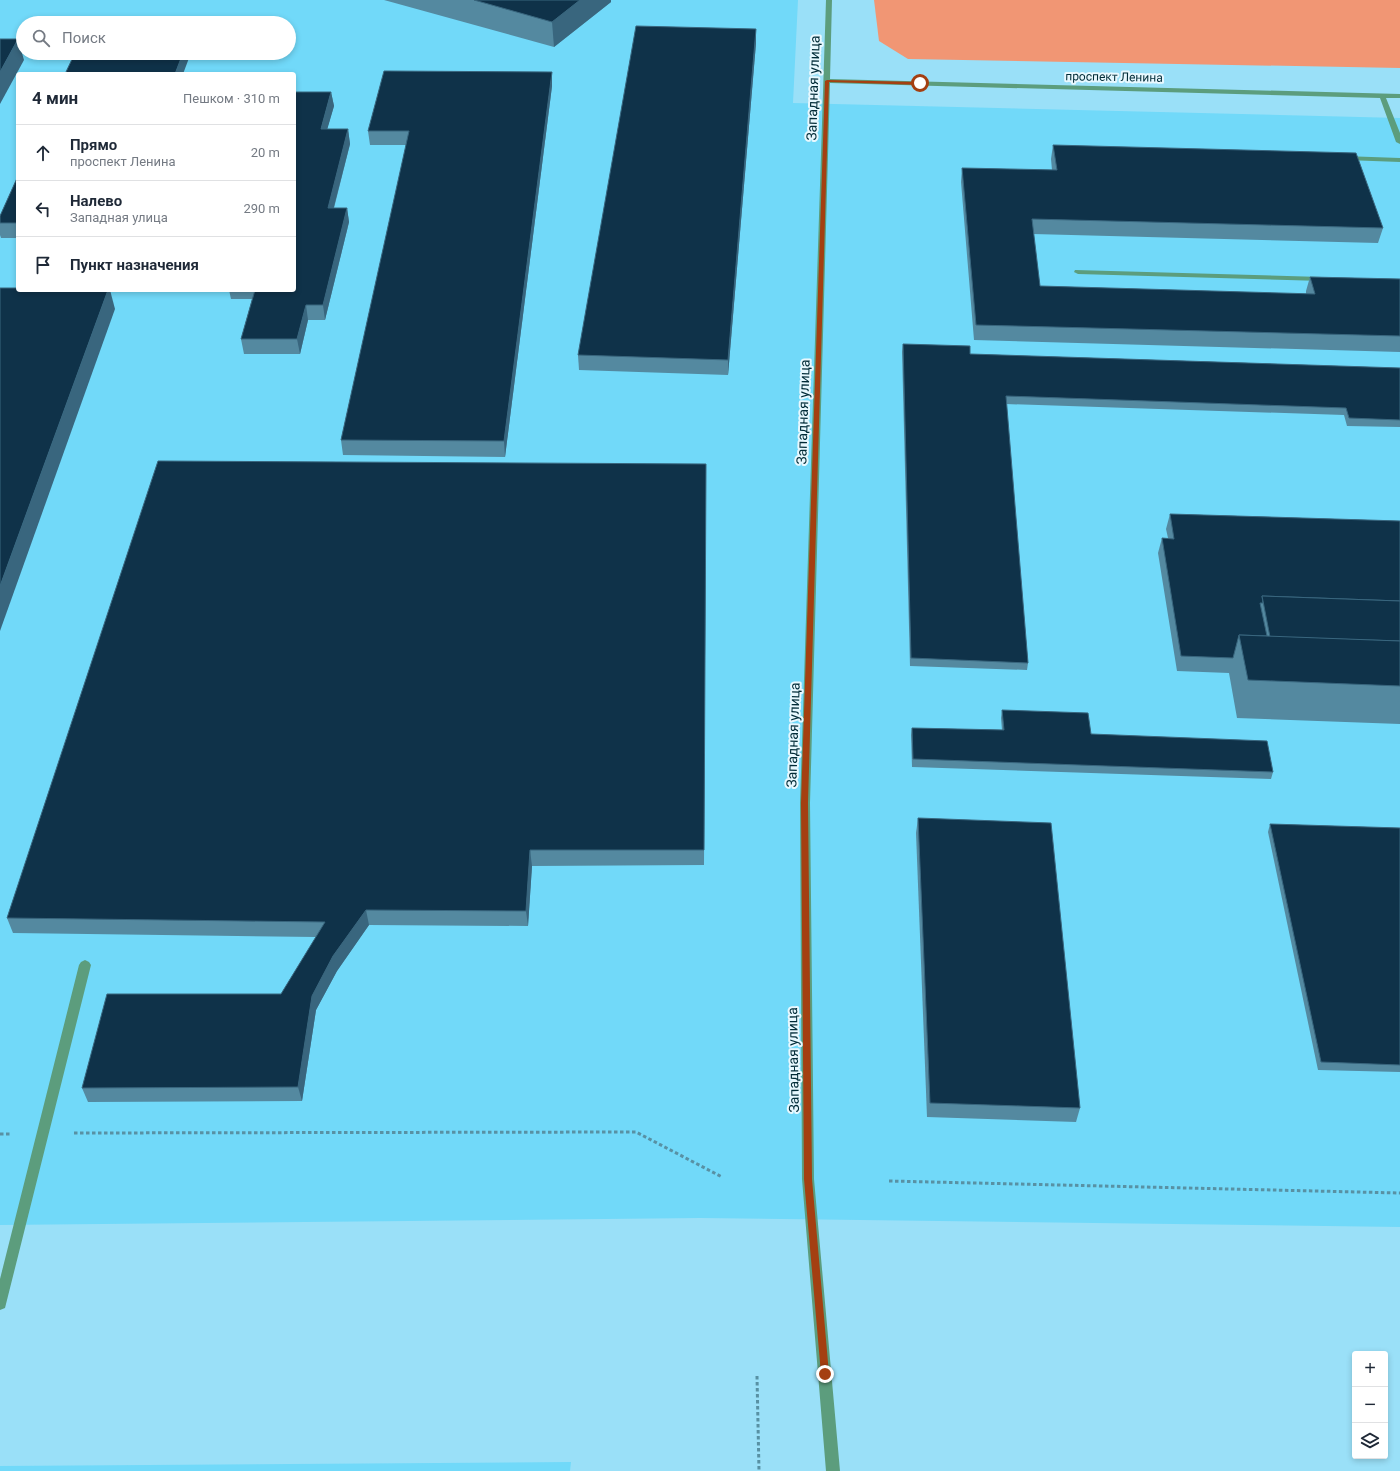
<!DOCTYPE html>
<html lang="ru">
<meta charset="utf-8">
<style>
:root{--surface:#fff;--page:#f2f2f3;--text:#1f2937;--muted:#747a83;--line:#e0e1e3}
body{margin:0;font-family:Roboto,sans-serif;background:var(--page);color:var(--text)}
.controls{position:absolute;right:12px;bottom:12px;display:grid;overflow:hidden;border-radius:4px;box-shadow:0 2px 6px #0003}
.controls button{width:36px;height:36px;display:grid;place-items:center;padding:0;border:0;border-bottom:1px solid var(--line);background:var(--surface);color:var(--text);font:20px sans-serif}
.stop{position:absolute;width:12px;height:12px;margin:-9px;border:3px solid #a43f11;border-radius:50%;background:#fff}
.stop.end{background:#a43f11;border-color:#fff;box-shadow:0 1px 4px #0008}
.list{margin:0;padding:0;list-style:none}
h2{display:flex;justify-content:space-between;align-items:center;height:52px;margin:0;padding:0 16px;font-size:17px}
h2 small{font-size:13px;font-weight:400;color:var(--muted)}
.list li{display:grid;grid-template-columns:26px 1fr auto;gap:12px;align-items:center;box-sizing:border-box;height:56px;padding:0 16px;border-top:1px solid var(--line)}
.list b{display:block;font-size:15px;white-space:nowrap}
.list p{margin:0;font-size:13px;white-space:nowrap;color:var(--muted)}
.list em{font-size:13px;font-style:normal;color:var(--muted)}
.icon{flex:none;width:22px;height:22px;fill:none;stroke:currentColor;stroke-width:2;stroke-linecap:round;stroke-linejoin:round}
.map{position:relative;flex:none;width:1400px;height:1471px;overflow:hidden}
.search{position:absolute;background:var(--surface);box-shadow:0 2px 6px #0003;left:16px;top:16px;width:280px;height:44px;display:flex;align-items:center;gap:10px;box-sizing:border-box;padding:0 14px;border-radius:22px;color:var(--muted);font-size:15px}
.panel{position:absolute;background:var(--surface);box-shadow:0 2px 6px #0003;left:16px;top:72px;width:280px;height:220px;border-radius:4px}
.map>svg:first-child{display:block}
.built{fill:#71d9f9;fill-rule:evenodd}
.green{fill:#f19674}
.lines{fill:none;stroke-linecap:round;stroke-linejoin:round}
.path{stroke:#5891a4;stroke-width:3;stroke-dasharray:3.5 2.5;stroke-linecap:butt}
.minor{fill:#5c9d7d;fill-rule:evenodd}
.wall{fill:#5489a0}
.shaded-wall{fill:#39667e}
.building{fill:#0f3249;stroke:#39667e}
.route{fill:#a43f11}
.labels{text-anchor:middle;stroke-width:4;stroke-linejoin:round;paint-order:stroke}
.far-street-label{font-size:12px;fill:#012b37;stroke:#e8f8fe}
.street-label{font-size:14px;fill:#012b37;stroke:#e8f8fe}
</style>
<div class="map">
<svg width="1400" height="1471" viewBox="0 0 1400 1471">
<rect width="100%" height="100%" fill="#9ae0f8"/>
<g class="built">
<path d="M0,0h798l-5,103 607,15v1109l-700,-9 -700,7zM23,23h266v30h-266zM18,74h276v216h-276z"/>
<path d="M571,1462l-1,9h-570v-5z"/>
</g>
<path class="green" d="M874,0h526v68l-492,-9 -29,-18z"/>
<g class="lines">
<g class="path">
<path d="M74,1133l562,-1 86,45"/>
<path d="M0,1134h11"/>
<path d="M889,1181l511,12"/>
<path d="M757,1376l2,95"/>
</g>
<g class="minor">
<path d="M826,0h6l-2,79 570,15v4h-14l14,35v11l-4,-2 -16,-44 -550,-15 -20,720 4,376 26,292h-14l-24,-292 -2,-376z"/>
<path d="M1343,156l57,2v4l-54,-2 -4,-2z"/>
<path d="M1075,270l247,7 4,2 -4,2 -244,-7 -4,-2z"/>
<path d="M85,960l4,2 2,3 -85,339 -1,4 -5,2v-31l79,-314 2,-3z"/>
</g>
</g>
<g class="wall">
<path d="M384,0h227v2l-57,45z"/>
<path d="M756,29v14l-28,332 -149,-5 -1,-15z"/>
<path d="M552,72v14l-47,371 -162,-2 -2,-15 65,-295h-36l-2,-14z"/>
<path d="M331,92l3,14 -7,23h21l2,15 -16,64h13l2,14 -24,98h-17l-8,34h-56l-3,-15 11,-40h-21l-2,-9h65z"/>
<path d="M1053,145l330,83 -5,15 -345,-9 7,52 266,8v-3l4,-14 90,2v73l-426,-12 -13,-158 1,-14 90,2 -1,-11z"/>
<path d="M18,176v62h-17l-1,-3v-19z"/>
<path d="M903,344l67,10 430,14v59l-53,-1 -3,-11 -338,-11 22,259 -1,7 -117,-4 -8,-314z"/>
<path d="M706,464l-2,401 -172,1 -4,60 -159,-1 -32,46 -21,39 -14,91 -214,1 -6,-14 199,-94 35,-57 -303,-4 -6,-15z"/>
<path d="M1170,514l230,7v203l-163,-6 -8,-45 -52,-2 -19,-118 4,-15h6l-2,-9z"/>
<path d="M1002,710l89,24 182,38 -2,7 -359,-12 -1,-32 1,-7 90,2 -1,-12z"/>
<path d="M918,818l162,290 -4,14 -149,-5 -11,-284z"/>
<path d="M1270,824l130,4v244l-82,-2 -50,-238z"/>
</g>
<g class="shaded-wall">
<path d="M580,0h31v2l-57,45 -2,-25z"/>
<path d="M756,29v14l-28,332v-15z"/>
<path d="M18,39l6,21 -24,44v-32z"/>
<path d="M183,53h5l1,5 -6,16h-8z"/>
<path d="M552,72v14l-47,371 -1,-16z"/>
<path d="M331,92l3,14 -11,38 -2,-15z"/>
<path d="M348,129l2,15 -20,78 -2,-14z"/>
<path d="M347,208l2,14 -24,98 -2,-15z"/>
<path d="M108,290h2l5,19 -115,322v-45z"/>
<path d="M306,305l2,15 -8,34 -3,-15z"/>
<path d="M530,850l2,16 -4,60 -2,-15z"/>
<path d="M366,910l3,15 -32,46 -21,39 -14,91 -4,-14 14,-91 21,-40z"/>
</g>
<g class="building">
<path d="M474,0h106l-28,22z"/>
<path d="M636,26l120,3 -28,331 -150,-5z"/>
<path d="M0,39h18l-18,33z"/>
<path d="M75,53h108l-8,21h-110z"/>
<path d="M384,71l168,1 -48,369 -163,-1 68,-309h-41z"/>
<path d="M294,92h37l-10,37h27l-20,79h19l-24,97h-17l-9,34h-56l14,-49h39z"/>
<path d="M1053,145l303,8 27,75 -351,-9 8,67 275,8 -5,-17 90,2v57l-424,-11 -14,-157 95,2z"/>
<path d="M18,176v47h-18v-7z"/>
<path d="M0,288h18v2h90l-108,296z"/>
<path d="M903,344l67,2v8l430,14v52l-51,-2 -3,-10 -340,-12 22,267 -117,-5z"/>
<path d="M158,461l548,3 -2,386h-174l-4,61 -160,-1 -33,46 -21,40 -14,91 -216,1 25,-94h174l44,-72 -318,-4z"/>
<path d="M1170,514l230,7v80l-138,-5 1,7h-3l7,33 -28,-1 -6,23 -52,-2 -19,-118 12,1z"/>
<path d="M1262,596l138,5v40l-130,-4z"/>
<path d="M1239,635l161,6v45l-152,-6z"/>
<path d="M1002,710l86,3 3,21 176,7 6,31 -360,-13 -1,-31 92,2z"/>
<path d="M918,818l133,5 29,285 -150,-5z"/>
<path d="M1270,824l130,4v237l-79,-3z"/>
</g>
<path class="route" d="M827,80l93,2 2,1 -2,2 -91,-3 -21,721 4,376 17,195 -1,3 -3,1 -3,-1 -1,-3 -17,-195 -3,-376 24,-722z"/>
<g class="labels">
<g class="far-street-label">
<text transform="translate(1114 77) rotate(1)" y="4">проспект Ленина</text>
</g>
<g class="street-label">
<text transform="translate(813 88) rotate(-88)" y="5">Западная улица</text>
<text transform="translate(803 412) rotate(-88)" y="5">Западная улица</text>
<text transform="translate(793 735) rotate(-88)" y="5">Западная улица</text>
<text transform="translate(793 1060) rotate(-91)" y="5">Западная улица</text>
</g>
</g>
</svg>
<div class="controls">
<button>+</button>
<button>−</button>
<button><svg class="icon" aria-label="layers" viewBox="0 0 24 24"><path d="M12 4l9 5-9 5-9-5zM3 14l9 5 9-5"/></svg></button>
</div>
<div class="stop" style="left:920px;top:83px"></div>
<div class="stop end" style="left:825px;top:1374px"></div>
<div class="search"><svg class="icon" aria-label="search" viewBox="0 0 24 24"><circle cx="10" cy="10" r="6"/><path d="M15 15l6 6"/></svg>Поиск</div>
<section class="panel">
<h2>4 мин<small>Пешком · 310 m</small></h2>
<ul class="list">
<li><svg class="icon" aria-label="ahead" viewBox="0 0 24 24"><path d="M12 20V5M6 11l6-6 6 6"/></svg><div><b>Прямо</b><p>проспект Ленина</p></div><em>20 m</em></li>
<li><svg class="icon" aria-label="left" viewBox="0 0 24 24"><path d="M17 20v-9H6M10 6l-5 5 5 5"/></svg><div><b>Налево</b><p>Западная улица</p></div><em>290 m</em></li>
<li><svg class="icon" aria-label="arrive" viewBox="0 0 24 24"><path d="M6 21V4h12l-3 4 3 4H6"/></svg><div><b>Пункт назначения</b></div></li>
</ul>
</section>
</div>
